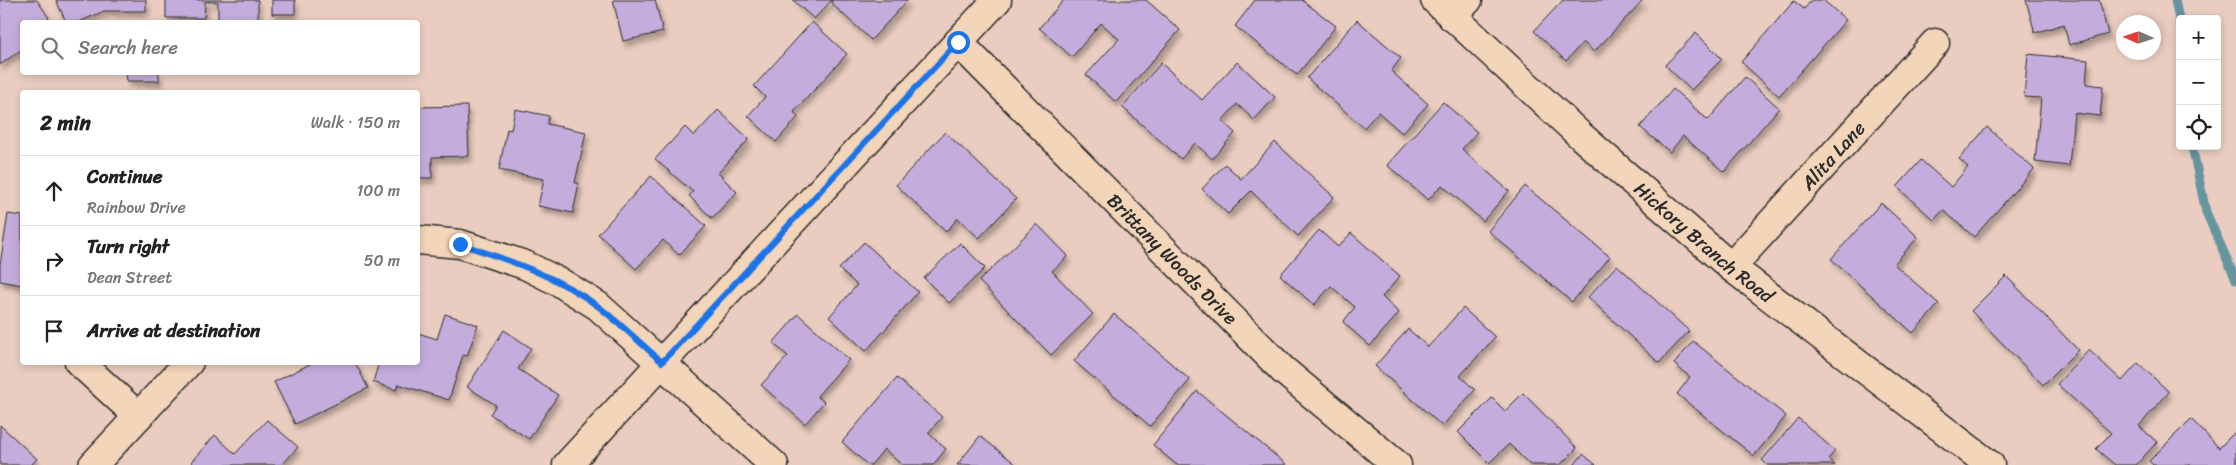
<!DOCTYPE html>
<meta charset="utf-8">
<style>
:root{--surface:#fff;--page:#f6f6f6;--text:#222;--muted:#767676;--line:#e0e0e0}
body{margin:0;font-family:Sriracha,sans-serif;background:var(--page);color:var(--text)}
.controls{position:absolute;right:15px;top:15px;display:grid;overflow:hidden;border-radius:5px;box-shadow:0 2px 8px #0003}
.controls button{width:45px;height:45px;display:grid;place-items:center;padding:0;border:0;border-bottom:1px solid var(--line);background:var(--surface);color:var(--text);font:25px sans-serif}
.compass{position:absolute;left:2116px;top:15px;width:45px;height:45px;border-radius:50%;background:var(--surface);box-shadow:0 2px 8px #0003;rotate:273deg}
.stop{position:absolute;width:15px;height:15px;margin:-11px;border:4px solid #1a73e8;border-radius:50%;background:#fff}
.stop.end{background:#1a73e8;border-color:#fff;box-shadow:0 1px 5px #0008}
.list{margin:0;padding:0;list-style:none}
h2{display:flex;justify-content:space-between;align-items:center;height:65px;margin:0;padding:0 20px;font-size:21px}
h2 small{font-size:16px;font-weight:400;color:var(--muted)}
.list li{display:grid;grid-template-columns:32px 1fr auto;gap:15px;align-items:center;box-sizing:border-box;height:70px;padding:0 20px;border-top:1px solid var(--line)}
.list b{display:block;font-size:19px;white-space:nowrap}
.list p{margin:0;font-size:16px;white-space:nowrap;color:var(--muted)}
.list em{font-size:16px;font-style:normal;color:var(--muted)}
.icon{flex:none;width:28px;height:28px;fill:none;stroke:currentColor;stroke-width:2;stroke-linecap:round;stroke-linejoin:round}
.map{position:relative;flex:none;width:2236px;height:465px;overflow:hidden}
.search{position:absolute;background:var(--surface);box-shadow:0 2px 8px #0003;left:20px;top:20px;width:400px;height:55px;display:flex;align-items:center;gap:12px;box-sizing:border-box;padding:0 18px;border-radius:5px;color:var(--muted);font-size:19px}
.panel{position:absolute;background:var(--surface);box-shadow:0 2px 8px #0003;left:20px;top:90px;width:400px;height:275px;border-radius:5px}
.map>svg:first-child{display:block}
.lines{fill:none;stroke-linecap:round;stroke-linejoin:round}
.stream{stroke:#66949f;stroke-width:9}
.building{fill:#c4addc;stroke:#2b2b2b;filter:url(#shadow)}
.street-casing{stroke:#2b2b2b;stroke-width:31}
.street{stroke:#f3d5b9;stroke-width:28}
.route{stroke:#1a73e8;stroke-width:6}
.labels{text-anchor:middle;stroke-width:4;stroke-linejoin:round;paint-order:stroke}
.street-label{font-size:19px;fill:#2b2b2b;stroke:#f3d5b9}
</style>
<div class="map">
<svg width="2236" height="465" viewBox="0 0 2236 465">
<defs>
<filter id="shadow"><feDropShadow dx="3" dy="5.5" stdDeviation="2.5" flood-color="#0004"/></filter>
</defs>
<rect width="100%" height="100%" fill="#eacdc0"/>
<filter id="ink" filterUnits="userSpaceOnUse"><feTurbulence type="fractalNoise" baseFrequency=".02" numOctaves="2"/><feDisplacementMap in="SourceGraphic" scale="10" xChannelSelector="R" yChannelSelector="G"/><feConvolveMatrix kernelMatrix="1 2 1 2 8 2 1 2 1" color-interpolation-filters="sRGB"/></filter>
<g filter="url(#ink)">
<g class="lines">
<g class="stream">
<path d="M2175,0l5,24"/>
<path d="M2192,146l14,66 30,68"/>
</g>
</g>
<g class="building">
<path d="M0,0h37l12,18 -6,4h-21v27l-22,16z"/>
<path d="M56,0h90v11h-42l-25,11h-13z"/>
<path d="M166,0h92v22h-40v-20h-13l-1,16h-38z"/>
<rect x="272" y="0" width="23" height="14"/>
<path d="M613,0h42l8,32 -40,9z"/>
<path d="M793,0h39l-18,19z"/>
<path d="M833,0h75l-37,40 -40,-37z"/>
<path d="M1064,0h82l34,30 -64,72 -30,-27 33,-36 -18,-16 -29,34 -33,-29z"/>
<path d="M1255,0h47l34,26 -39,49 -62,-49z"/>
<path d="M1563,0h80l-49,52 -11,-10 -17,19 -32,-30z"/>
<path d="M1812,0h11l23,20 -67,76 -38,-34 53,-61 10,8z"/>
<path d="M2026,0h73l9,34 -39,11 -5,-21 -29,9z"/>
<path d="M1357,20l44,38 -10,13 37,33 -26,29 -24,-21 -14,16 -57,-50z"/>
<path d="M812,22l35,32 -53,58 4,5 -22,25 -28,-26 17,-19 -11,-11z"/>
<path d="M1696,33l26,26 -31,31 -26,-25z"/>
<path d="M2028,54l60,6 -2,24 17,2 -3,30 -26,-3 -5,53 -34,-4 6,-64 -17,-1z"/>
<path d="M1237,62l38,35 -21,23 -17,-16 -15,17 13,12 -23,26 -17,-16 -14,16 -59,-52 39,-44 41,37z"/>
<path d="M126,72h33v9h-32z"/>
<path d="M1745,77l34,31 -55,64 -41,-36 -13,16 -30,-25 33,-38 35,31z"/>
<path d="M1443,102l34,30 -15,17 47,42 -26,30 -41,-36 -14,15 -41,-35z"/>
<path d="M467,106l2,50 -37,1v21h-14v-71z"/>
<path d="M515,109l34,7 -2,8 39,8 -11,51h4l-6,30 -35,-7 6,-27 -45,-9 8,-41 4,1z"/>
<path d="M718,110l31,29 -31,34 19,19 -25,26 -23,-22 4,-4 -38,-33 30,-32 9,9z"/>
<path d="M1987,127l47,42 -60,68 -31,-27 -9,10 -37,-33 24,-27 30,27 17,-20 -9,-8z"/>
<path d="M945,132l71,67 -37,39 -21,-20 -12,14 -50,-47z"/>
<path d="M1275,142l59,55 -36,39 -47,-45 -23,23 -26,-25 23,-25 16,15z"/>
<path d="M651,176l55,50 -27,29 -16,-15 -27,29 -38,-35z"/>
<path d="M1525,186l85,71 -38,45 -84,-71z"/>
<path d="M1881,203l37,34 -24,27 45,40 -26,29 -82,-74z"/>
<path d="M8,214l14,2v69l-22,-4v-16z"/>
<path d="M1037,224l31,32 -16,15 41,43 -42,41 -72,-74z"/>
<path d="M1319,230l19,17 13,-14 49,43 -18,21 17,16 -29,33 -27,-24 12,-15 -24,-21 -17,19 -34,-30z"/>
<path d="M864,242l54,50 -52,59 -37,-34 28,-32 -18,-16z"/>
<path d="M960,243l25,25 -36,35 -25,-25z"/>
<path d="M1617,265l72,66 -30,32 -71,-66z"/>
<path d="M2006,276l72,74 -35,35 -72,-74z"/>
<path d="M1463,308l32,29 -35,39 15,14 -33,36 -67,-60 33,-37 20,18z"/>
<path d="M445,314l33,11 -11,31 -4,-1 -14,45 -51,-16 -2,6 -23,-8 6,-20h39v-29l19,6z"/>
<path d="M798,314l51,46 -32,36 7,6 -19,22 -44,-39 27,-29 -15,-13z"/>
<path d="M1114,314l76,66 -40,46 -76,-65z"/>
<path d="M504,330l27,18 -13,21 40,26 -29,44 -39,-25 6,-9 -29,-18z"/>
<path d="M1693,341l93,75 -32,40 -77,-62 13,-17 -16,-13z"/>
<path d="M2089,350l33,31 16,-18 31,29 -30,34 18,16 -21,23h-21l-19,-16 15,-16 -54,-49z"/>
<path d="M309,362h46l13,26 -73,36 -21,-42 36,-18z"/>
<path d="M897,378l45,39 -14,16 18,16 -13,16h-31l-18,-16 -13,16h-3l-26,-23z"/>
<path d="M1197,391l90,74h-110l-24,-20z"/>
<path d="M1523,393l54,55 -17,17h-30l-21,-21 -20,19 -31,-31 34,-34 13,13z"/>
<path d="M1798,418l37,33 -7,8 7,6h-68l-5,-5z"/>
<path d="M2191,419l28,29 17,-17v34h-83l-4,-4z"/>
<path d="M267,420l31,27 -16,18h-88l-3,-3 24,-27 20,19z"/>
<path d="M0,425l37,34 -6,6h-31z"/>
<path d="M980,436l37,29h-60z"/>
<path d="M1583,454l13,11h-22z"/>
</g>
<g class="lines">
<g class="street-casing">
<g id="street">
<path id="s1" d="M1435,0l147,137 149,130 259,198"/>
<path d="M1452,17l16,-17"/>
<path id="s2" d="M958,42l325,328 114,95"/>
<path d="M418,240l42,4 65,21 36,18 37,23 176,159"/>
<path id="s3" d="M1731,267l204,-224"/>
<path d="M79,362l59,54"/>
<path d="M93,465l96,-103"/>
<path d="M567,465l430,-465"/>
</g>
</g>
<use href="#street" class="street"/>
</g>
</g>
<g class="lines" filter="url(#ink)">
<path class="route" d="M460,244c48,16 98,32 139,63 22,17 42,37 63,55l296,-320"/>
</g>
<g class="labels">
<g class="street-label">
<text dy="7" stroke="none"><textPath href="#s3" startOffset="151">Alita Lane</textPath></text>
<text dy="7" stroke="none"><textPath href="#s1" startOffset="362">Hickory Branch Road</textPath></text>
<text dy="7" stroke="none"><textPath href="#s2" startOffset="305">Brittany Woods Drive</textPath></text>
</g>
</g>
</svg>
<div class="controls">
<button>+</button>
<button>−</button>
<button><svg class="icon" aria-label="locate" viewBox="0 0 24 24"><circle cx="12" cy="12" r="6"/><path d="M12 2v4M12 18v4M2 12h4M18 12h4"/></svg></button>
</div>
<svg class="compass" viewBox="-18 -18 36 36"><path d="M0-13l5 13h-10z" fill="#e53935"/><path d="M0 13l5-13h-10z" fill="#767676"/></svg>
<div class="stop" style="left:958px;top:42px"></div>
<div class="stop end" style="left:460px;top:244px"></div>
<div class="search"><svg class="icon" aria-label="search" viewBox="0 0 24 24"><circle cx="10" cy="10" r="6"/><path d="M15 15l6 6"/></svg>Search here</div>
<section class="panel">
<h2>2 min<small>Walk · 150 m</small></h2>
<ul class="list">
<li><svg class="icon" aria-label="ahead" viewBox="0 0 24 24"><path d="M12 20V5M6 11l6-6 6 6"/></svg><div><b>Continue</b><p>Rainbow Drive</p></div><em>100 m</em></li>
<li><svg class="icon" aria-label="right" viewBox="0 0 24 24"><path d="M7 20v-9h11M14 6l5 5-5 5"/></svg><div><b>Turn right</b><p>Dean Street</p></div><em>50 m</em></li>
<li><svg class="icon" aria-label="arrive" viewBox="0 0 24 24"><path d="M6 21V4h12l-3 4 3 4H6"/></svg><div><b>Arrive at destination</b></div></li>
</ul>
</section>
</div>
